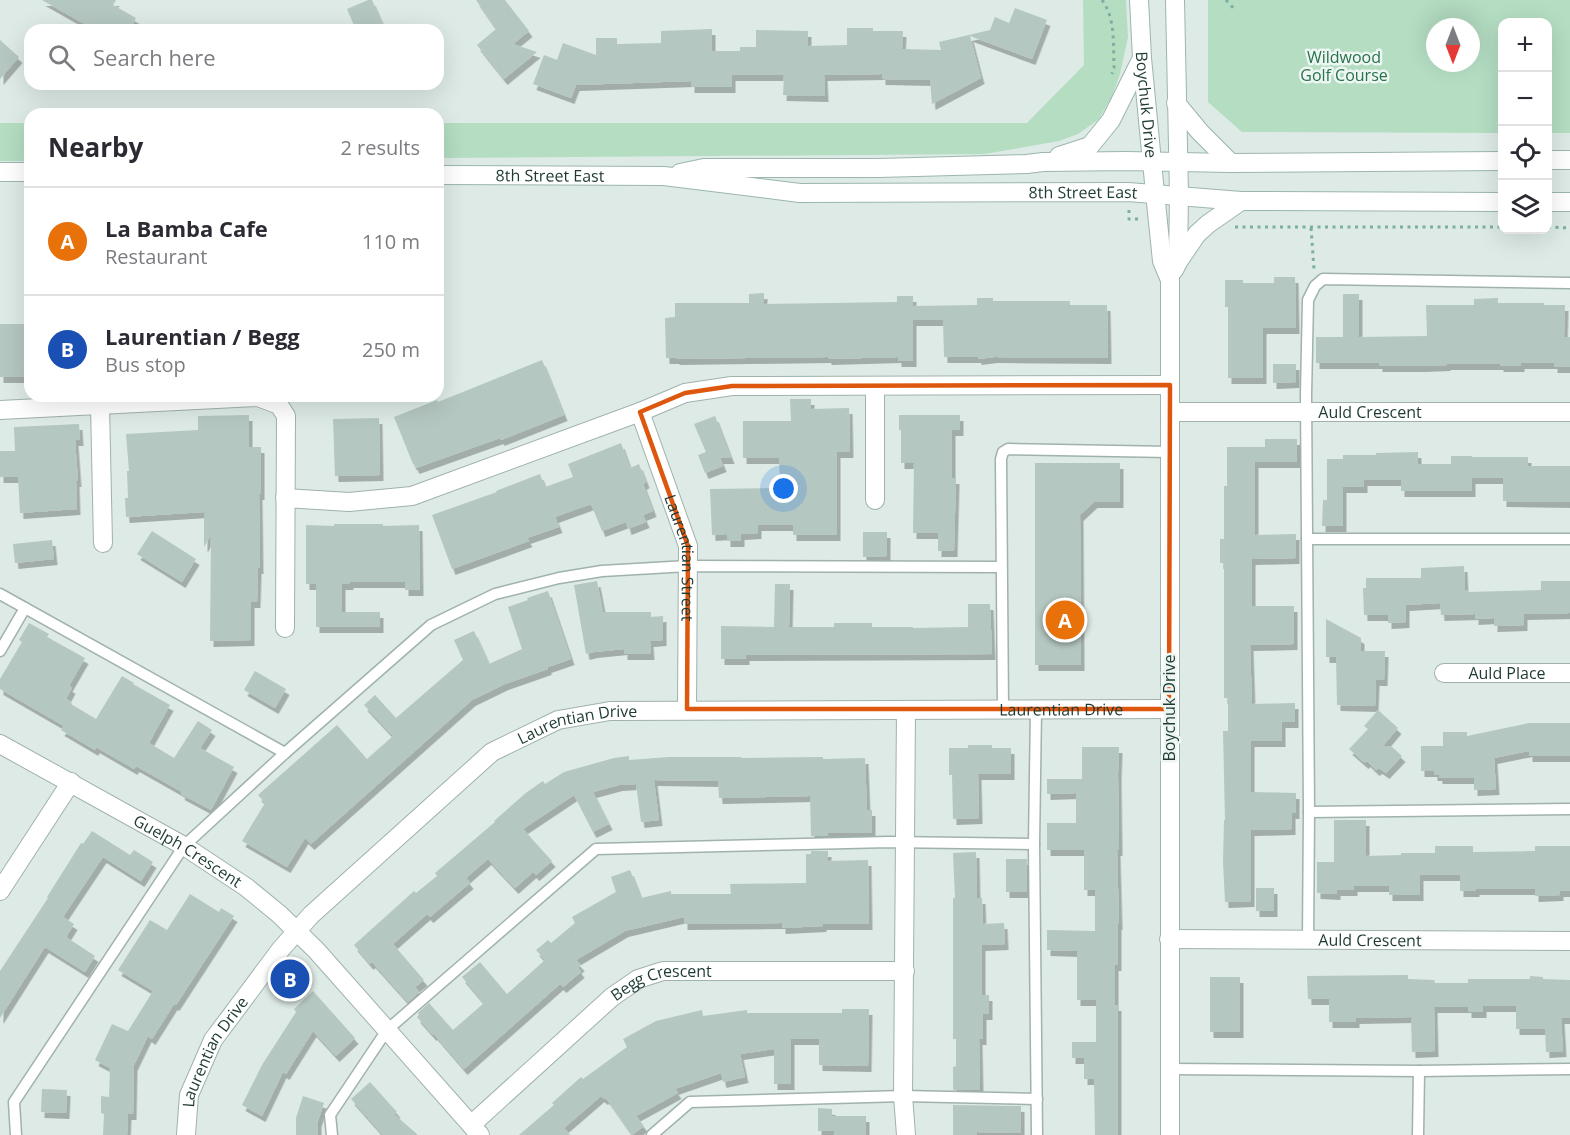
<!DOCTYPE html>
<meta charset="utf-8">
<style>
:root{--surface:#fff;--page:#f2f2f3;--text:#2b2b33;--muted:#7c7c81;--line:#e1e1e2;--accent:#87543e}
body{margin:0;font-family:"Open Sans",sans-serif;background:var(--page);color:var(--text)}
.controls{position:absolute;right:18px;top:18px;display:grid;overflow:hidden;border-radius:12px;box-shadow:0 6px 24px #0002}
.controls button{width:54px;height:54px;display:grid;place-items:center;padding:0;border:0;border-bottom:2px solid var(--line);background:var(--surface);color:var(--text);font:30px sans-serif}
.compass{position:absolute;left:1426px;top:18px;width:54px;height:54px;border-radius:50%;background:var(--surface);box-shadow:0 6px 24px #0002;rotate:180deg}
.you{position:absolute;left:784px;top:489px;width:21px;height:21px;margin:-15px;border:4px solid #fff;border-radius:50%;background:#1a73e8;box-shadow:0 0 0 9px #1a73e833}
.badge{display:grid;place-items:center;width:39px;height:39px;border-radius:50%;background:var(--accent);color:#fff;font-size:20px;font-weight:700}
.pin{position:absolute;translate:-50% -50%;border:3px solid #fff;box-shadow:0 2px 6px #0006}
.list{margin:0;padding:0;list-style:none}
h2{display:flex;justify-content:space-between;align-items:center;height:78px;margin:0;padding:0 24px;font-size:26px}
h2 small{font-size:20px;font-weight:400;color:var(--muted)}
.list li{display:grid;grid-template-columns:39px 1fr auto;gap:18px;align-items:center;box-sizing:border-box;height:108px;padding:0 24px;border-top:2px solid var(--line)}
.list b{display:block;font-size:22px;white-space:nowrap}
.list p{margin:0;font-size:20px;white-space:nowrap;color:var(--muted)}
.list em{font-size:20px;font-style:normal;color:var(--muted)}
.icon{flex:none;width:33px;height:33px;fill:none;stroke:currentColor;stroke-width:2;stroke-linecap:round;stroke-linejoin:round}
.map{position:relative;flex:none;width:1570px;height:1135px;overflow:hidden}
.search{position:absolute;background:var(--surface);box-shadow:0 6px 24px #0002;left:24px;top:24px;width:420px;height:66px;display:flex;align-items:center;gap:15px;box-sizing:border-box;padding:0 21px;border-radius:18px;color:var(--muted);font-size:22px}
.panel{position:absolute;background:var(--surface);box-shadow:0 6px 24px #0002;left:24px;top:108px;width:420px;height:294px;border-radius:18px}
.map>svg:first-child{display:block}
.green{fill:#b4ddc2;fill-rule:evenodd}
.building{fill:#b5c7c1;filter:url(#shadow)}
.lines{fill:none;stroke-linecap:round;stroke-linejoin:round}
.service-casing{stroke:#a0b2ac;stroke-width:13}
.minor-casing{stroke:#a0b2ac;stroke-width:20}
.tertiary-casing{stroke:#a0b2ac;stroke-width:20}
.secondary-casing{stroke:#9cb6ae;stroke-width:20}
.path{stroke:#7cafa3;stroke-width:3;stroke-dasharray:3 4.5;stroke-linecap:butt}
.service{stroke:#fff;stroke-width:10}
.minor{stroke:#fff;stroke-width:18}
.tertiary{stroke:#fff;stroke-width:18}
.secondary{stroke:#fff;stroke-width:18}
.marked{fill:none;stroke:#de570e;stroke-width:4.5;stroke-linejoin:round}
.labels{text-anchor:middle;stroke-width:5;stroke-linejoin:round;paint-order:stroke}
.park-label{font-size:16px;fill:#27724a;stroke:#edf6f3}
.street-label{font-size:16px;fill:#1e3a34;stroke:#edf6f3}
</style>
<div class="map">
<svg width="1570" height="1135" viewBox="0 0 1570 1135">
<defs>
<filter id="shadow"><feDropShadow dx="3.5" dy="6" stdDeviation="0" flood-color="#0004"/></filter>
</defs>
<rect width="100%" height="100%" fill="#ddeae5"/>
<g class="green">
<path d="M1083,0h43l2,37 -8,37 -8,22 -13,23 -21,15 -19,7 -74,13 -547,4v-35h589l57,-58z"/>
<path d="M1208,0h362v133h-22v-111h-46v111l-260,-1 -34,-30zM1435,27h36v36h-36z"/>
<rect x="0" y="123" width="30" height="38"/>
</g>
<g class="building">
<path d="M42,0h74l-3,5 23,13 -6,12h-35z"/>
<path d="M368,0h4l13,30h-29l-9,-21z"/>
<path d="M476,0h29l24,31 -16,13 24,8 -33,27 -27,-34 19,-16z"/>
<path d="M1015,8l32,12 -15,39 -62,-23 11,42 -49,26 -2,-24 -48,-1v-5l-58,1 1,21 -42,-1 1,-20h-52v12h-41v-6l-115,4 -5,13 -38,-14 11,-29 13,5 6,-17 33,12v-17h21v6l44,-1v-12l51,-2v22h28v-4h16v-17l52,1v15l39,-1v-17h26v3h30l-1,18 39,1 -2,-8 51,-12 5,-13 14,6z"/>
<path d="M0,40l19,17 -19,22z"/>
<path d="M1274,277h21l1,51h-33v50h-35v-71h-3v-27h18v3h31z"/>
<path d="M764,293v11l133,-2v-6h16v10l64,-1v-7h16v3h77v4h37l1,53 -114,-1 -16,2v-2h-34l-1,-37h-30v41h-15v-4l-70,2v-2l-152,2v-1h-10l-1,-40 10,-1v-14h74v-9z"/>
<path d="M1343,294h16v43l68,-1 -1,-31h48v-6l24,-1v5h46v2h21l-1,32h6v30h-16v-4h-33v3h-21v-2h-53v1l-25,1h-43v-3h-63v-26h27z"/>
<rect x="0" y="324" width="30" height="53"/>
<path d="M542,360l22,55 -63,25 -1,-2 -84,30 -2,-4h-1l-19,-47 43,-17 1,2z"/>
<path d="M1273,364h23v18l-23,1z"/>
<path d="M790,399h21v10l38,-1 1,44h-13v83h-44v-10h-35v8l-17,1v7h-14v-7l-15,1 -2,-46 70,-1 -1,-30h-36v-37h48z"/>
<path d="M249,415v32h12v47h-2l1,74h-2l-1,34h-6v38l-41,1 1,-106 -7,12v-35l-78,5 -1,-19h3l-1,-27h2l-3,-37 72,-4v-14z"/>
<path d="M899,415h61v15h-8v48h4l-2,73h-16v-18h-25l1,-70h-13v-33h-2z"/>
<path d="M715,416l16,42h-11l3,8 -18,7 -7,-18 8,-3 -12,-28z"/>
<path d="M379,418l1,57 -45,1 -2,-57z"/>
<path d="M79,424l1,16h-5l3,41h-2l1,28 -57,4 -2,-36h-18v-26h15l-1,-24z"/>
<path d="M1265,439h32v23h-42v73l41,-1v24l-44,1v47h42v38l-44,1 2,59 43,-1v19h-13v19h-31v51l45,1v20h-4v16l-41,1v71l-26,1 -2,-40 1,-42h1l-2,-89h5v-33h-4v-135h-4v-24h4v-53h3v-39h38z"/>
<path d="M621,443l9,25 9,-4 7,18 -3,2 10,27 -10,4 3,7 -18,7 -2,-7 -24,9 -11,-27 -36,13 4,10 -32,11 2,3 -77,28 -20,-54 65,-23 -1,-1 44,-17 5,13 28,-10 -5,-13z"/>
<path d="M1418,452v12h33v-8h21v1h56v9h42v36l-67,-1v-23h-31v13h-71v-11h-37v7h-21v39h-21l1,-26h4v-41h16v-4h33v-2z"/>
<path d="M1035,463h85v39h-26l-14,13 1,150h-46z"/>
<path d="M334,524h49v2l36,-1 1,65h-15v-8h-55v2h-8v28h38v15h-64v-43h-10v-59l28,1z"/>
<path d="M152,531l44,28 -14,23 -45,-28z"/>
<path d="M863,532h24v24l-24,1z"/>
<path d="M52,540l2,19 -39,4 -2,-19z"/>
<path d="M1464,566l1,24h3v2l73,-2v-9h29v32l-46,1v11l-30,1v-8l-19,1v-5l-34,1 -1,-12 -34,2v17l-18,1v-8h-24l-1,-27h3v-10h55v-10z"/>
<path d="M597,581l6,31h48v5l12,-1v24l-13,1 1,13h-27v-5l-30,3 -8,2 -12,-69z"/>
<path d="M775,584h15l-1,43h45v-4h38v4h41v1l55,-1v-23h22l2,50 -246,1v4h-25v-33l53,1z"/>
<path d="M548,591l23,68 -23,8v2l-43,15 -33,16 -161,144 -6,-6 -18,29 -45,-26 23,-38 -7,-8 79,-70 30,34 26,-23 -29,-31 11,-10 21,23 67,-58 -9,-20 20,-9 15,33 33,-15 -14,-42 20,-7 -1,-2z"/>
<path d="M1326,619l35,19v13h24l-1,29h-8l-1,26 -38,-1 -1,-48h-10z"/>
<path d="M29,623l20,11 -2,3 38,21 -16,28 3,2 -6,11 6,3 -1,2 25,15 26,-43 12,7 -1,1 37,21 -21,38 25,15 24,-37 14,9 -12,18 34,19 -23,43 -30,-16 1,-2 -46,-26 -2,3 -38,-22 -1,3 -34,-20 3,-4 -64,-37v-10l22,-37 -3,-2z"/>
<path d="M255,671l31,18 -11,19 -31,-18z"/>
<path d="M1378,710l20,18 -16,19 9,-1 11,10 -16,17 -7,-5 -3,2 -9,-9 -2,2 -16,-14 19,-20 -4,-3z"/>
<path d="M1529,723h41v33h-41v-5l-35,7 2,31 -22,1v-12h-35v-3h-5v-4h-13v-25h22v-14h24v4z"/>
<path d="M968,745h24v3h19v26h-33l1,44 -26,1 -1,-44h-3v-27h19z"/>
<path d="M1082,747h37l-1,28 1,75h-2l2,74h-1v41h-3v40h3v130h-23l-1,-56h-10v-21h-12v-16h24v-42h-19v-49l-30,-1v-20l48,1v-41h-11v-40h-37v-27h29v-30l-29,1v-15h35z"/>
<path d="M629,756v4l40,-3h72l1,1 81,-1v2l42,-1 2,52h5v23h-44v3h-17l-1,-40 -91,2 -1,-17 -64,-1 5,40 -18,2 -5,-38 -17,1 -26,7 16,32 -16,8 -19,-37 -51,34 29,32 -16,14 -3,-3 -18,16 -27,-29 -22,19 4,5 -40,34 -3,-3 -34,30 31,36 -9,7 4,5 -11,10 -36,-40 -2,2 -16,-19 60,-54 2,2 21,-17 -2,-3 60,-51 -1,-1 33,-29 16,-11 2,3 19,-12 50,-14z"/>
<path d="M1334,820h32v36l35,-1v-2h34v-7h38v6l62,-1v-5h35v45h-10v4l-25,1v-7h-59v2h-16v-16h-40v20h-31v-9h-35v4h-17v4l-20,-1v-31h17z"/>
<path d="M92,831l38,24 4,-5 19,12 -12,19 -38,-24 -40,60 11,7 -8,13 29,19 -10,16 -40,-25 -45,71v-47l48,-73 -1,-1 34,-54 2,1z"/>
<path d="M811,851h17v10l40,-1 1,64h-46v2l-41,2v-5l-98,1v-7l-59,14 -49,29 5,5 -3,3 3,4 -18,15 -3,-3 -96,85 -30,-35 -1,1 -16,-18 2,-2 -1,-2 11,-10 24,27 31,-27 -22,-26 18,-15 27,32 38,-34 -9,-10 12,-10 3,3 24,-20 -3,-6 44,-25 -5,-15 19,-7 11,28 30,-7v3h60l-1,-10 76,-1v-29h5z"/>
<path d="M976,852l1,46h5l1,26 21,-1 1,21 -23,1v50h7v19h-6v25h-4l1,51h-27v-23l3,-1v-27h-3v-141h2l-2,-45z"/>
<rect x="1006" y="859" width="21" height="33"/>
<rect x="1256" y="888" width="18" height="23"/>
<path d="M190,894l29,18 2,-4 13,8 -58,89 -2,-1 -22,35 -4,-3 -14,29 -1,49h-5l-1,21h-24l1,-21 -3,-1v-17l8,1 1,-29 -15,-8 17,-36 16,7 25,-40 -35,-21 32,-50 17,10z"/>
<path d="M1408,975v4l26,1 1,3h33v-4h62v-3l13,1v2l27,1v38h-9l2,33 -17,1 -1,-23h-29v-23h-33v6h-15v-5h-34l1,44 -23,1 -1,-35 -55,1v4h-27v-23h-21l-1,-23z"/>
<rect x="1210" y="977" width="30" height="55"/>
<path d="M313,991l42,47 -19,18 -23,-25 -27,43 -3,-2 -21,44 -20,-11 20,-40 34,-53 -2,-3z"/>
<path d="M842,1009h27l-1,57 -49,-1v-26h-28v45h-17v-35l-34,5 5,23 -22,5 -2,-9 -46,16 3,4 -42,23 8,10 -12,9 -26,-37 -2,1 -3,-3 -37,32 6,7h-51l35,-30 -2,-2 29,-26 2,2 44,-32 -4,-8 33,-18 46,-11 1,6 44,-6v3h95z"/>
<path d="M370,1082l27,30 -3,2 24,21h-35l-32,-36z"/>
<path d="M42,1089l25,1 -1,23 -25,-1z"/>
<path d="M303,1096l21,7 -6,18v14h-22v-17z"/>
<path d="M953,1105l68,1v27l-44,-1v3h-24z"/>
<path d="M818,1108l14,1v7h34v19h-32v-4h-16z"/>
</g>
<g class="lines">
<g class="service-casing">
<g id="service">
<path d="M1307,539h263"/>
<path d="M0,594l285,159"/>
<path d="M0,651l25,-43"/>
<path d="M1003,709l-2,-250 2,-7 5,-3 162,3"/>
<path d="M1036,709l-2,135 3,291"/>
<path d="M1309,812l261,-3"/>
<path d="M1308,940l1,-128 -3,-417 2,-95 7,-14 8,-7 247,4"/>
<path d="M1169,1069l250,2 151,-2"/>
<path d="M16,1135l-2,-33 170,-256 101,-93 146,-128 64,-31 64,-16 43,-7 86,-5 313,1"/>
<path d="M332,1135l-2,-20 57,-85 209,-181 293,-7 145,2"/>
<path d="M652,1135l38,-33 213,-6 134,3"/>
<path d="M1418,1135l1,-64"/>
</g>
</g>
<g class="minor-casing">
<g id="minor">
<path d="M875,386v114"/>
<path d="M100,405l3,138"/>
<path d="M0,410l258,-13 21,8 7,11 -1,212"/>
<path id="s1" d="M640,412l48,134 -1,163"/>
<path id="s2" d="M1170,412h400"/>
<path d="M285,498l64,4 63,-6 228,-84 45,-19 47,-7 438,-1"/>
<path id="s3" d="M1444,673h126"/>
<path id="s4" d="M0,744l184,102 62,41 33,27 37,36 164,185"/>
<path d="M0,891l71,-109"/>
<path id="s5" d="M1169,939l401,2"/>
<path id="s6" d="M471,1125l141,-128 26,-18 25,-8h242"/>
<path id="s7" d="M186,1135l3,-40 24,-55 68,-91 30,-34 181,-163 66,-32 52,-9 559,-2"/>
<path d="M906,1135l-3,-39 3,-386"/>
</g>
</g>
<g class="tertiary-casing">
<g id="tertiary">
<path d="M1155,193l7,68 8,19v855"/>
<path d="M1174,270l4,-8 1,-67"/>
</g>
</g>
<g class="secondary-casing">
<g id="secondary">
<path id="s8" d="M1139,0l3,58 13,135"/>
<path d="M1175,0l4,195"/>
<path d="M1176,103l24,29 31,31"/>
<path d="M1059,156l31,-10 21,-26 31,-62"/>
<path d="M1548,160h22"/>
<path d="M0,172h30"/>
<path d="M680,173l24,-5h175l148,-4 16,-2 83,-1 105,2 271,-2"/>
<path id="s9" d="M438,175l226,1 136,17 328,-1 113,9 261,1"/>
<path d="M1548,202h22"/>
<path d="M1178,262l19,-28 11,-10 33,-23"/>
</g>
</g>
<g class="path">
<path d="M1102,0c14,19 11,46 12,68l-2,6"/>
<path d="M1226,0l10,11"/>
<path d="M1129,210v9h11"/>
<path d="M1235,227h267"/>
<path d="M1548,227l22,1"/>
<path d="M1311,228l3,41"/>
</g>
<use href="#service" class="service"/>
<use href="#minor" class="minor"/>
<use href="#tertiary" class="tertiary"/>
<use href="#secondary" class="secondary"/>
</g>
<path class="marked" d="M1170,385l-1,324h-482l1,-163 -48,-134 45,-19 47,-7z"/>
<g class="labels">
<g class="park-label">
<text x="1344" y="63">Wildwood<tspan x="1344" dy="18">Golf Course</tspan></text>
</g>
<g class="street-label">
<text dy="6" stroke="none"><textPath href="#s8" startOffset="105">Boychuk Drive</textPath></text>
<text dy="6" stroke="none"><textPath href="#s9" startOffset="112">8th Street East</textPath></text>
<text dy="6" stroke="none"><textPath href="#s9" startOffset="646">8th Street East</textPath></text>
<text dy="6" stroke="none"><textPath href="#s2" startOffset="200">Auld Crescent</textPath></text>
<text dy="6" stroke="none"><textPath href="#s1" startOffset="153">Laurentian Street</textPath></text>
<text dy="6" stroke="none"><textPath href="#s3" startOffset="63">Auld Place</textPath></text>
<text transform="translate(1169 708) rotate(-90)" y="6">Boychuk Drive</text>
<text dy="6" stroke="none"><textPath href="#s7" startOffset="1080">Laurentian Drive</textPath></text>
<text dy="6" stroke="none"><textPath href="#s7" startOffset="594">Laurentian Drive</textPath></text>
<text dy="6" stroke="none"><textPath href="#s4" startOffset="216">Guelph Crescent</textPath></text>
<text dy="6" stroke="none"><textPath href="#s5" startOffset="201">Auld Crescent</textPath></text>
<text dy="6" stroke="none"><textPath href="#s6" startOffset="244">Begg Crescent</textPath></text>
<text dy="6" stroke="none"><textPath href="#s7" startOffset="90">Laurentian Drive</textPath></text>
</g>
</g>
</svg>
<div class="controls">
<button>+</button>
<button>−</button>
<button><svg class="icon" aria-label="locate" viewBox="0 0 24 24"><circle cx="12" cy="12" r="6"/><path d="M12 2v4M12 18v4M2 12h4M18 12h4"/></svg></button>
<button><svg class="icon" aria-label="layers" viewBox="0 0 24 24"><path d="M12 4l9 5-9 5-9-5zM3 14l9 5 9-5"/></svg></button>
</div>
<svg class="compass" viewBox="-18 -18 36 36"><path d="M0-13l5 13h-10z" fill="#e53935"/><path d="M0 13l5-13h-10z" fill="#7c7c81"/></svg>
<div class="you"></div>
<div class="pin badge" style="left:1065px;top:620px;background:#e8710a">A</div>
<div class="pin badge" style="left:290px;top:979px;background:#1a4fb4">B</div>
<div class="search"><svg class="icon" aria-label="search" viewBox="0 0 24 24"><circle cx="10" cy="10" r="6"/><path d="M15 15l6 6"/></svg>Search here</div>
<section class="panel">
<h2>Nearby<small>2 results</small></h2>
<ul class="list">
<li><span class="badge" style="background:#e8710a">A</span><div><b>La Bamba Cafe</b><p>Restaurant</p></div><em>110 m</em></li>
<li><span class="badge" style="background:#1a4fb4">B</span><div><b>Laurentian / Begg</b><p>Bus stop</p></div><em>250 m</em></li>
</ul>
</section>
</div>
